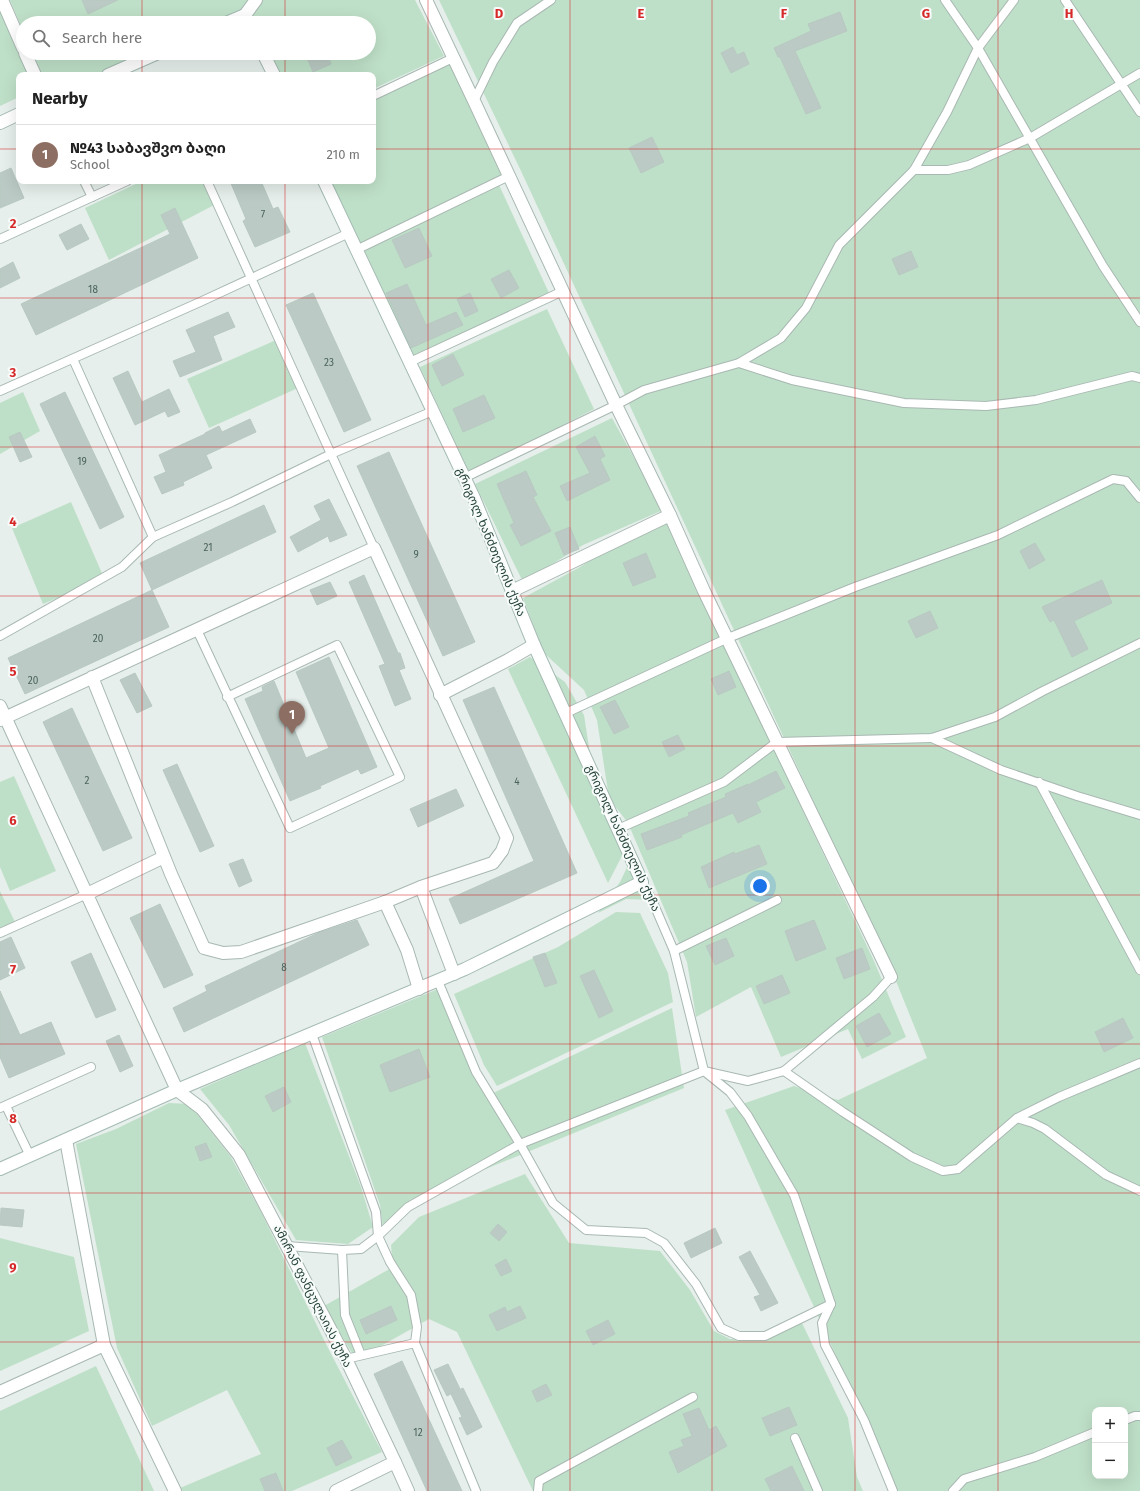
<!DOCTYPE html>
<meta charset="utf-8">
<style>
:root{--surface:#fff;--page:#f2f2f2;--text:#222;--muted:#767676;--line:#e0e0e0;--accent:#804e3d}
body{margin:0;font-family:"Fira Sans","Noto Sans Georgian",sans-serif;background:var(--page);color:var(--text)}
.controls{position:absolute;right:12px;bottom:12px;display:grid;overflow:hidden;border-radius:8px;box-shadow:0 4px 16px #0002}
.controls button{width:36px;height:36px;display:grid;place-items:center;padding:0;border:0;border-bottom:1px solid var(--line);background:var(--surface);color:var(--text);font:20px sans-serif}
.you{position:absolute;left:760px;top:886px;width:14px;height:14px;margin:-10px;border:3px solid #fff;border-radius:50%;background:#1a73e8;box-shadow:0 0 0 6px #1a73e833}
.badge{display:grid;place-items:center;width:26px;height:26px;border-radius:50%;background:var(--accent);color:#fff;font-size:13px;font-weight:700}
.pin{position:absolute;translate:-50% -33px;filter:drop-shadow(0 1px 2px #0008)}
.pin::after{content:'';position:absolute;top:21px;width:14px;height:12px;background:inherit;clip-path:polygon(0 0,100% 0,50% 100%)}
.list{margin:0;padding:0;list-style:none}
h2{display:flex;justify-content:space-between;align-items:center;height:52px;margin:0;padding:0 16px;font-size:17px}
h2 small{font-size:13px;font-weight:400;color:var(--muted)}
.list li{display:grid;grid-template-columns:26px 1fr auto;gap:12px;align-items:center;box-sizing:border-box;height:60px;padding:0 16px;border-top:1px solid var(--line)}
.list b{display:block;font-size:15px;white-space:nowrap}
.list p{margin:0;font-size:13px;white-space:nowrap;color:var(--muted)}
.list em{font-size:13px;font-style:normal;color:var(--muted)}
.icon{flex:none;width:22px;height:22px;fill:none;stroke:currentColor;stroke-width:2;stroke-linecap:round;stroke-linejoin:round}
.map{position:relative;flex:none;width:1140px;height:1491px;overflow:hidden}
.search{position:absolute;background:var(--surface);box-shadow:0 4px 16px #0002;left:16px;top:16px;width:360px;height:44px;display:flex;align-items:center;gap:10px;box-sizing:border-box;padding:0 14px;border-radius:22px;color:var(--muted);font-size:15px}
.panel{position:absolute;background:var(--surface);box-shadow:0 4px 16px #0002;left:16px;top:72px;width:360px;height:112px;border-radius:8px}
.map>svg:first-child{display:block}
.green{fill:#bfe0c8;fill-rule:evenodd}
.building{fill:#bbcac4;stroke:#b8c9c2}
.lines{fill:none;stroke-linecap:round;stroke-linejoin:round}
.lane-casing{stroke:#a8b8b2;stroke-width:10}
.street-casing{stroke:#a8b8b2;stroke-width:14}
.secondary-casing{stroke:#a4bbb3;stroke-width:14}
.lane{stroke:#fff;stroke-width:8}
.street{stroke:#fff;stroke-width:12}
.secondary{stroke:#fff;stroke-width:12}
.grid{fill:none;stroke:#d62828;stroke-width:1;stroke-opacity:0.55}
.labels{text-anchor:middle;stroke-width:4;stroke-linejoin:round;paint-order:stroke}
.number-label{font-size:10px;fill:#4a645c}
.street-label{font-size:12px;fill:#24423a;stroke:#f7fbf9}
.grid-label{font-size:13px;text-anchor:middle;font-weight:bold;fill:#d62828;stroke:#f7fbf9;stroke-width:4;stroke-linejoin:round;paint-order:stroke}
</style>
<div class="map">
<svg width="1140" height="1491" viewBox="0 0 1140 1491">
<rect width="100%" height="100%" fill="#e6efeb"/>
<g class="green">
<path d="M10,0h405l29,56 -71,33v-14h-101l-11,-22h108v-30h-346v8z"/>
<path d="M439,0h701v1491h-243l-172,-381 69,-24 44,14 89,-42 -35,-87 -371,-800zM1095,1410h30v66h-30z"/>
<path d="M0,8l29,67h-10v22l-19,9z"/>
<path d="M33,53h142l-51,22h-82z"/>
<path d="M451,62l53,114 -146,71 -31,-66h46v-82z"/>
<path d="M142,181h62l12,23 -107,56 -24,-52z"/>
<path d="M499,185l50,108 -135,63 -50,-106z"/>
<path d="M547,309l47,100 -124,65 -50,-107z"/>
<path d="M276,340l22,48 -89,40 -22,-49z"/>
<path d="M23,392l17,39 -40,23v-51z"/>
<path d="M612,418l51,92 -80,35 -60,37 -48,-98z"/>
<path d="M71,502l33,76 -61,26 -31,-76z"/>
<path d="M662,513l212,448 32,76 -44,22 -14,-30 -67,28 -30,-70 -55,30 -9,-55 -59,-139 -19,-25 -12,-78 -13,-30 -40,-37 -21,-55 57,-31z"/>
<path d="M530,657l35,25 19,33 12,78 29,57 -17,33 -100,-214z"/>
<path d="M14,776l42,95 -46,20 -10,-24v-85z"/>
<path d="M633,855l19,45 -26,-1 -28,14 22,-31z"/>
<path d="M0,891l15,31 -15,6z"/>
<path d="M616,912l24,1 28,60 5,29 -176,84 -13,-21 -30,-71 104,-47z"/>
<path d="M438,989l49,107 185,-88 12,80 -274,112 -27,28 -3,-23 -58,-168z"/>
<path d="M305,1043l56,144 12,40 -25,17 -52,-4 -67,-115 -29,-36z"/>
<path d="M169,1103l20,1 42,53 31,57 65,132 55,106 -90,39h-110l-2,-3 81,-34 -34,-64 -75,36 -35,-78 -41,-204 40,-15z"/>
<path d="M525,1174l44,69 91,8 30,39 24,41 16,8h25l46,-18 47,97 9,59 6,14h-330l-76,-159 -28,-13 -73,41 -32,-54 69,-39 -2,-22 28,-28z"/>
<path d="M0,1238l74,19 15,74 -89,40z"/>
<path d="M96,1366l58,125h-154v-80z"/>
</g>
<g class="building">
<path d="M82,0h36l-30,14z"/>
<path d="M840,12l7,19 -52,20 26,57 -15,6 -26,-57h-2l-4,-9 37,-17 -3,-7z"/>
<path d="M733,47l4,8 7,-3 5,12 -18,9 -10,-20z"/>
<path d="M323,53h4l4,11 -18,8 -5,-12z"/>
<path d="M652,137l12,25 -23,11 -12,-25z"/>
<path d="M11,168l13,30 -24,10v-35z"/>
<path d="M230,181h31l12,28 5,-2 12,25 -35,15 -12,-26 3,-2z"/>
<path d="M175,208l23,50 -162,77 -15,-31 149,-70 -9,-19z"/>
<path d="M81,224l8,15 -22,11 -8,-15z"/>
<path d="M419,228l13,28 -27,12 -13,-28z"/>
<path d="M911,251l7,16 -19,8 -7,-16z"/>
<path d="M13,262l7,16 -20,10v-19z"/>
<path d="M509,270l10,18 -18,10 -10,-19z"/>
<path d="M407,284l19,41 30,-13 7,13 -52,23 -25,-55z"/>
<path d="M313,293l58,127 -27,12 -58,-127z"/>
<path d="M470,293l8,18 -13,6 -8,-18z"/>
<path d="M228,312l7,15 -22,9 9,24 -42,17 -7,-16 23,-9 -10,-22z"/>
<path d="M453,354l11,21 -22,11 -10,-21z"/>
<path d="M128,371l14,31 27,-13 11,23 -12,5 -3,-6 -30,14 -22,-47z"/>
<path d="M65,392l59,125 -24,12 -60,-125z"/>
<path d="M484,395l11,23 -32,14 -10,-23z"/>
<path d="M250,419l6,13 -50,23 6,13 -29,14 1,3 -22,9 -8,-17 12,-5 -7,-17 46,-21v-1l14,-7 3,6z"/>
<path d="M20,432l12,25 -12,5 -11,-25z"/>
<path d="M595,436l10,20 -5,3 10,21 -43,21 -7,-15 30,-13 -14,-26z"/>
<path d="M389,452l86,190 -32,14 -86,-190z"/>
<path d="M526,471l11,24 -4,2 18,34 -30,15 -11,-21 4,-2 -17,-39z"/>
<path d="M329,499l18,36 -17,7 -2,-6 -30,16 -8,-15 31,-17 -7,-14z"/>
<path d="M264,505l12,27 -124,58 -12,-27z"/>
<path d="M570,527l9,22 -15,6 -9,-22z"/>
<path d="M1035,543l10,17 -16,9 -9,-18z"/>
<path d="M646,553l10,24 -23,9 -10,-23z"/>
<path d="M364,575l34,78h2l5,15 -6,2 12,29 -16,7 -16,-40 6,-2 -36,-82z"/>
<path d="M1102,580l10,23 -38,18 14,28 -16,8 -18,-37 -4,2 -8,-15z"/>
<path d="M330,582l7,14 -20,9 -7,-15z"/>
<path d="M152,590l17,37 -144,67 -17,-36z"/>
<path d="M930,611l8,17 -22,10 -8,-17z"/>
<path d="M329,657l48,110 -16,7 -3,-5 -38,17 1,2 -31,13 -45,-102 18,-8 -1,-4 12,-6 32,77 23,-10 -33,-76z"/>
<path d="M729,671l7,16 -18,8 -7,-16z"/>
<path d="M135,673l17,33 -15,7 -17,-33z"/>
<path d="M494,687l83,186 -117,51 -11,-25 85,-38 -71,-161z"/>
<path d="M615,700l14,27 -15,7 -14,-27z"/>
<path d="M72,708l60,130 -29,13 -60,-129z"/>
<path d="M678,735l7,14 -16,8 -7,-15z"/>
<path d="M177,764l37,82 -14,6 -37,-82z"/>
<path d="M776,771l9,17 -29,14 5,10 -23,11 -5,-10 -52,22 1,2 -35,13 -6,-16 48,-18 -1,-3 38,-16 -1,-3 23,-10v1z"/>
<path d="M456,789l8,17 -46,21 -8,-18z"/>
<path d="M759,845l8,19 -58,24 -8,-21 33,-15 1,2z"/>
<path d="M243,859l9,22 -13,6 -10,-23z"/>
<path d="M160,904l33,71 -29,13 -34,-70z"/>
<path d="M357,920l12,25 -185,87 -11,-24 34,-17 -2,-5 113,-53z"/>
<path d="M814,920l12,29 -30,12 -11,-30z"/>
<path d="M11,937l14,31 -25,12v-38z"/>
<path d="M726,938l8,18 -19,9 -9,-19z"/>
<path d="M862,948l8,21 -26,10 -8,-21z"/>
<path d="M91,953l25,57 -20,8 -25,-56z"/>
<path d="M545,953l12,30 -12,4 -12,-30z"/>
<path d="M594,970l19,41 -14,7 -19,-42z"/>
<path d="M782,975l8,18 -26,11 -8,-18z"/>
<path d="M0,991l20,44 31,-13 14,32 -56,24 -9,-21z"/>
<path d="M879,1013l12,21 -24,13 -11,-21z"/>
<path d="M1123,1018l10,20 -29,14 -9,-20z"/>
<path d="M119,1035l14,31 -13,6 -14,-31z"/>
<path d="M419,1049l11,28 -40,15 -10,-27z"/>
<path d="M284,1087l7,15 -18,10 -8,-16z"/>
<path d="M206,1143l6,14 -12,4 -5,-14z"/>
<path d="M1,1208l23,2 -2,17 -22,-2z"/>
<path d="M498,1224l9,8 -8,9 -9,-8z"/>
<path d="M715,1228l7,15 -31,15 -7,-15z"/>
<path d="M750,1251l28,52 -17,8 -7,-14 6,-2 -21,-38z"/>
<path d="M506,1259l6,12 -11,5 -6,-11z"/>
<path d="M391,1306l6,14 -31,14 -6,-14z"/>
<path d="M520,1306l6,12 -29,13 -8,-16 16,-8 2,5z"/>
<path d="M608,1320l7,14 -22,11 -7,-14z"/>
<path d="M402,1361l60,130h-35l-53,-117z"/>
<path d="M448,1364l12,25 -13,7 -13,-26z"/>
<path d="M546,1384l6,11 -15,7 -5,-11z"/>
<path d="M463,1388l19,39 -15,8 -8,-17 3,-1 -11,-23z"/>
<path d="M789,1407l8,18 -27,11 -8,-18z"/>
<path d="M699,1408l10,22 7,-4 11,20 -49,27 -9,-21 15,-6 -3,-6 11,-4 -9,-22z"/>
<path d="M342,1440l10,18 -16,8 -9,-18z"/>
<path d="M792,1466l12,25h-33l-6,-12z"/>
<path d="M276,1473l7,18h-18l-5,-12z"/>
</g>
<g class="lines">
<g class="lane-casing">
<g id="lane">
<path d="M945,0l33,48 125,218 37,56"/>
<path d="M1065,0l75,112"/>
<path d="M373,96l80,-38"/>
<path d="M474,101l19,-39 24,-39 34,-23"/>
<path d="M914,170h34l21,-5 61,-27 110,-65"/>
<path d="M84,181l8,16"/>
<path d="M207,181l124,273 43,94"/>
<path d="M0,239l127,-58"/>
<path d="M356,250l153,-74"/>
<path d="M73,359l80,178"/>
<path d="M410,362l153,-71"/>
<path d="M739,363l53,17 112,23 82,3 50,-6 96,-24 8,2"/>
<path d="M0,391l200,-89 149,-69"/>
<path d="M464,478l152,-73 28,-15 95,-27 42,-25 25,-30 33,-63 75,-75 33,-58 31,-64 36,-48"/>
<path d="M197,630l93,198 110,-51 -63,-132 -110,52"/>
<path d="M0,636l122,-69 31,-30 79,-35 99,-48 102,-43"/>
<path d="M566,713l162,-75 127,-51 143,-52 115,-56 13,2 14,17"/>
<path d="M932,738l69,32 76,26 63,19"/>
<path d="M1039,782l101,188"/>
<path d="M618,829l106,-47 53,-40 155,-4 63,-21 48,-26 97,-48"/>
<path d="M642,882l10,18 22,51 30,120 26,21 18,24 46,79 37,109 -9,19 3,22 39,75 29,71"/>
<path d="M0,933l87,-39"/>
<path d="M674,951l103,-51"/>
<path d="M438,981l38,91 44,72 33,59 33,27 60,3 18,10 32,41 25,44 18,8h26l66,-32"/>
<path d="M312,1034l64,178 2,24 12,26 21,33 6,32 -2,16"/>
<path d="M784,1071l59,41 69,45 31,14 15,-2 59,-51 16,5 12,6 61,46 34,16"/>
<path d="M6,1106l24,50"/>
<path d="M0,1108l91,-41"/>
<path d="M1017,1118l42,-21 81,-34"/>
<path d="M287,1246l55,4 19,-1 17,-13 30,-29 112,-63 184,-73 44,10 36,-10 89,-74 18,-20"/>
<path d="M342,1250l3,65 16,40"/>
<path d="M346,1359l69,-16 61,148"/>
<path d="M1125,1420l10,-4h5"/>
<path d="M795,1438l23,53"/>
<path d="M538,1491l1,-10 154,-84"/>
<path d="M953,1491l11,-12 71,-22 60,-25"/>
</g>
</g>
<g class="street-casing">
<g id="street">
<path d="M2,0l21,48"/>
<path d="M426,0l48,101 142,304 54,110 34,76 187,386"/>
<path d="M245,15l11,-15"/>
<path d="M25,53l10,22"/>
<path d="M512,591l158,-76"/>
<path d="M440,695l68,-35 26,-15"/>
<path d="M0,706l177,384 25,19 37,46 107,204 49,103 -59,29"/>
<path d="M0,720l374,-172 133,290 -5,13 -9,12 -72,24 -36,15 -144,50 -18,1 -19,-5 -33,-74 -79,-197"/>
<path d="M421,887l33,87"/>
<path d="M87,894l77,-37"/>
<path d="M385,902l22,48 12,39"/>
<path d="M66,1140l38,205 71,146"/>
<path d="M0,1392l104,-47"/>
<path d="M395,1462l13,29"/>
</g>
</g>
<g class="secondary-casing">
<g id="secondary">
<path d="M226,23l19,-8 4,8"/>
<path d="M263,53l11,22"/>
<path d="M108,75l50,-22"/>
<path d="M0,123l19,-9"/>
<path d="M0,1169l177,-79 288,-121 177,-87 -108,-237 -60,-147 -150,-317"/>
</g>
</g>
<use href="#lane" class="lane"/>
<use href="#street" class="street"/>
<use href="#secondary" class="secondary"/>
</g>
<path class="grid" d="M142,0v23M285,0v23M428,0v1491M570,0v1491M712,0v1491M855,0v1491M998,0v1491M142,53v22M285,53v22M0,149h19M373,149h767M142,181v1310M285,181v1310M0,298h1140M0,447h1140M0,596h1140M0,746h1140M0,895h1140M0,1044h1140M0,1193h1140M0,1342h1140"/>
<g class="labels">
<g class="number-label">
<text x="263" y="218">7</text>
<text x="93" y="293">18</text>
<text x="329" y="366">23</text>
<text x="82" y="465">19</text>
<text x="208" y="551">21</text>
<text x="416" y="558">9</text>
<text x="98" y="642">20</text>
<text x="33" y="684">20</text>
<text x="87" y="784">2</text>
<text x="517" y="785">4</text>
<text x="284" y="971">8</text>
<text x="418" y="1436">12</text>
</g>
<g class="street-label">
<text transform="translate(491 542) rotate(67)" y="4">გრიგოლ ხანძთელის ქუჩა</text>
<text transform="translate(623 838) rotate(65)" y="4">გრიგოლ ხანძთელის ქუჩა</text>
<text transform="translate(313 1296) rotate(63)" y="4">ამირან ფანცულაიას ქუჩა</text>
</g>
</g>
<g class="grid-label">
<text x="499" y="18">D</text>
<text x="641" y="18">E</text>
<text x="784" y="18">F</text>
<text x="926" y="18">G</text>
<text x="1069" y="18">H</text>
<text x="13" y="228">2</text>
<text x="13" y="377">3</text>
<text x="13" y="526">4</text>
<text x="13" y="676">5</text>
<text x="13" y="825">6</text>
<text x="13" y="974">7</text>
<text x="13" y="1123">8</text>
<text x="13" y="1272">9</text>
</g>
</svg>
<div class="controls">
<button>+</button>
<button>−</button>
</div>
<div class="you"></div>
<div class="pin badge" style="left:292px;top:734px;background:#8d6e63">1</div>
<div class="search"><svg class="icon" aria-label="search" viewBox="0 0 24 24"><circle cx="10" cy="10" r="6"/><path d="M15 15l6 6"/></svg>Search here</div>
<section class="panel">
<h2>Nearby<small></small></h2>
<ul class="list">
<li><span class="badge" style="background:#8d6e63">1</span><div><b>№43 საბავშვო ბაღი</b><p>School</p></div><em>210 m</em></li>
</ul>
</section>
</div>
